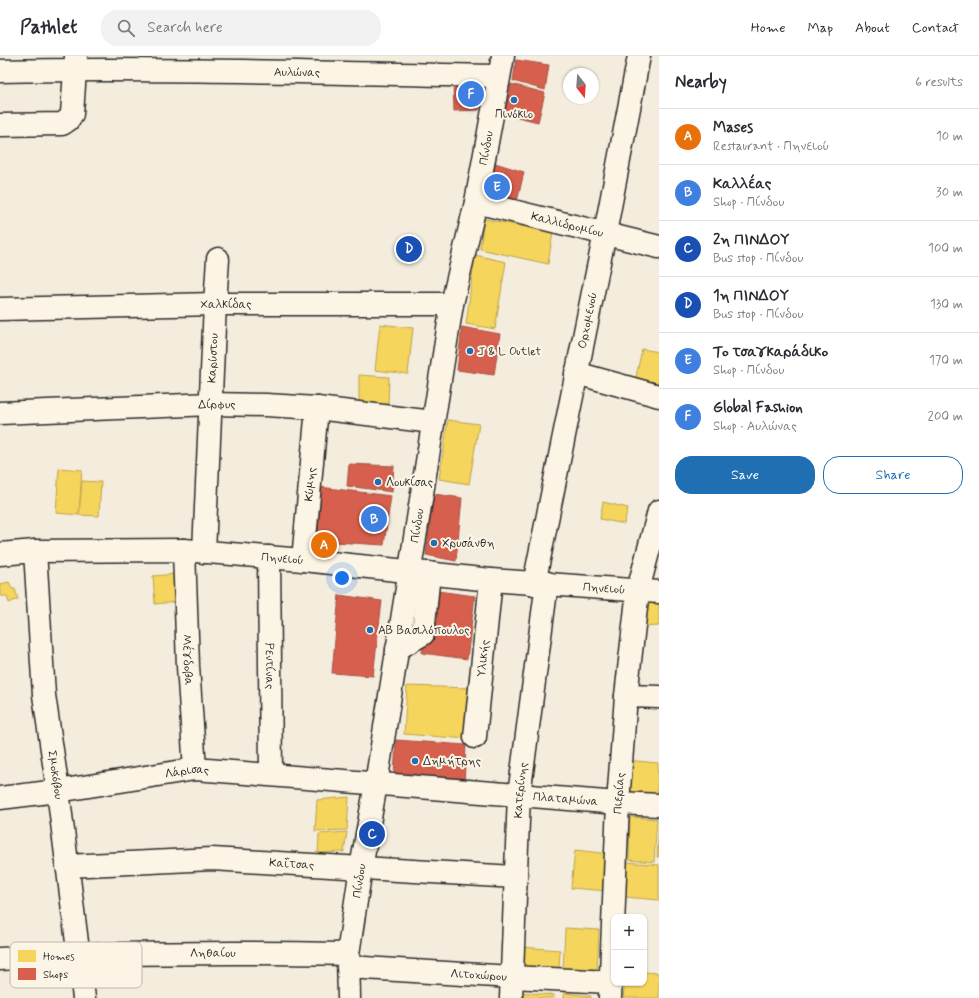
<!DOCTYPE html>
<meta charset="utf-8">
<style>
:root{--surface:#fff;--page:#f2f2f3;--text:#2b2b33;--muted:#7c7c81;--line:#e1e1e2;--accent:#1f6fb2}
body{margin:0;font-family:Mynerve,sans-serif;background:var(--page);color:var(--text)}
.controls{position:absolute;right:12px;bottom:12px;display:grid;overflow:hidden;border-radius:8px;box-shadow:0 1px 3px #0004}
.controls button{width:36px;height:36px;display:grid;place-items:center;padding:0;border:0;border-bottom:1px solid var(--line);background:var(--surface);color:var(--text);font:20px sans-serif}
.compass{position:absolute;left:563px;top:12px;width:36px;height:36px;border-radius:50%;background:var(--surface);box-shadow:0 1px 3px #0004;rotate:163deg}
.you{position:absolute;left:342px;top:522px;width:14px;height:14px;margin:-10px;border:3px solid #fff;border-radius:50%;background:#1a73e8;box-shadow:0 0 0 6px #1a73e833}
.badge{display:grid;place-items:center;width:26px;height:26px;border-radius:50%;background:var(--accent);color:#fff;font-size:13px;font-weight:700}
.pin{position:absolute;translate:-50% -50%;border:2px solid #fff;box-shadow:0 1px 4px #0006}
.list{margin:0;padding:0;list-style:none}
h2{display:flex;justify-content:space-between;align-items:center;height:52px;margin:0;padding:0 16px;font-size:17px}
h2 small{font-size:13px;font-weight:400;color:var(--muted)}
.list li{display:grid;grid-template-columns:26px 1fr auto;gap:12px;align-items:center;box-sizing:border-box;height:56px;padding:0 16px;border-top:1px solid var(--line)}
.list b{display:block;font-size:15px;white-space:nowrap}
.list p{margin:0;font-size:13px;white-space:nowrap;color:var(--muted)}
.list em{font-size:13px;font-style:normal;color:var(--muted)}
.actions{display:flex;gap:8px;padding:12px 16px}
.actions a{flex:1;padding:9px 0;border:1px solid var(--accent);border-radius:16px;text-align:center;font-size:14px;color:var(--accent)}
.actions .main{background:var(--accent);color:#fff}
.icon{flex:none;width:22px;height:22px;fill:none;stroke:currentColor;stroke-width:2;stroke-linecap:round;stroke-linejoin:round}
.map{position:relative;flex:none;width:659px;height:942px;overflow:hidden}
header{display:flex;align-items:center;gap:24px;box-sizing:border-box;height:56px;padding:0 20px;background:var(--surface);border-bottom:1px solid var(--line)}
header strong{font-size:19px}
nav{display:flex;gap:22px;margin-inline-start:auto;font-size:14px}
.search{width:280px;height:36px;background:var(--page);display:flex;align-items:center;gap:10px;box-sizing:border-box;padding:0 14px;border-radius:16px;color:var(--muted);font-size:15px}
main{display:flex}
aside{flex:1;background:var(--surface)}
.map>svg:first-child{display:block}
.homes{fill:#f6d55c;stroke:#b9a24d}
.shops{fill:#d6604d;stroke:#a35043}
.lines{fill:none;stroke-linecap:round;stroke-linejoin:round}
.minor-casing{stroke:#2b2b2b;stroke-width:25}
.major-casing{stroke:#2b2b2b;stroke-width:25}
.minor{stroke:#fcf5e5;stroke-width:22}
.major{stroke:#fcf5e5;stroke-width:22}
.poi-dot{fill:#1f6fb2;stroke:#fcf5e5;stroke-width:1.5}
.labels{text-anchor:middle;stroke-width:4;stroke-linejoin:round;paint-order:stroke}
.street-label{font-size:12px;fill:#2b2b2b;stroke:#fcf5e5}
.poi-label{font-size:12px;fill:#2b2b2b;stroke:#fcf5e5;text-anchor:start}
.key{fill:#fcf5e5;stroke:#bdb8ad;stroke-width:1}
.key-label{font-size:11px;fill:#2b2b2b}
</style>
<header>
<strong>Pathlet</strong>
<div class="search"><svg class="icon" aria-label="search" viewBox="0 0 24 24"><circle cx="10" cy="10" r="6"/><path d="M15 15l6 6"/></svg>Search here</div>
<nav><a>Home</a><a>Map</a><a>About</a><a>Contact</a></nav>
</header>
<main>
<div class="map">
<svg width="659" height="942" viewBox="0 0 659 942">
<rect width="100%" height="100%" fill="#f4edde"/>
<filter id="ink" filterUnits="userSpaceOnUse"><feTurbulence type="fractalNoise" baseFrequency=".025" numOctaves="2"/><feDisplacementMap in="SourceGraphic" scale="8" xChannelSelector="R" yChannelSelector="G"/><feConvolveMatrix kernelMatrix="1 2 1 2 8 2 1 2 1" color-interpolation-filters="sRGB"/></filter>
<g filter="url(#ink)">
<g class="homes">
<path d="M484,163l69,13 -5,32 -68,-15z"/>
<path d="M475,199l31,7 -11,67 -29,-5z"/>
<path d="M380,268l33,4 -5,46 -33,-4z"/>
<path d="M642,293l17,3v39l-25,-5z"/>
<path d="M359,319l30,2 -1,28 -29,-3z"/>
<path d="M448,364l31,4 -10,60 -30,-5z"/>
<path d="M59,412l23,2 -3,45 -23,-2z"/>
<path d="M82,425l19,1 -2,34 -20,-1z"/>
<path d="M603,446l25,6 -4,16 -24,-5z"/>
<path d="M175,518l1,28 -21,2 -2,-28z"/>
<path d="M9,526l3,7h3l3,10 -9,4 -2,-7h-7v-12z"/>
<path d="M659,543v27l-19,1 6,-25z"/>
<path d="M407,630l65,2 -4,51 -64,-5z"/>
<path d="M626,704l32,3 -1,37 -34,-1z"/>
<path d="M349,741l-2,33 -32,1 2,-31z"/>
<path d="M630,761l27,2 -3,43 -25,-2z"/>
<path d="M659,768v33h-2z"/>
<path d="M347,776l-3,20 -26,1 1,-19z"/>
<path d="M575,794l35,4 -2,37 -37,-3z"/>
<path d="M627,806l32,3v35l-34,-3z"/>
<path d="M565,872l34,2 -2,41h-34z"/>
<path d="M521,891l39,3 -1,21 -38,-2z"/>
<path d="M644,916l15,1v25h-36l2,-15h19z"/>
<path d="M518,936l36,3v3h-36z"/>
<path d="M564,937l27,3v2h-27z"/>
</g>
<g class="shops">
<path d="M516,4l33,5 -4,25 -32,-9z"/>
<path d="M453,26h27l-1,28 -25,1z"/>
<path d="M511,28l34,9 -7,29 -33,-8z"/>
<path d="M495,107l29,9 -7,30 -31,-6z"/>
<path d="M462,271l38,7 -6,41 -37,-5z"/>
<path d="M349,408l45,2 -2,26 -45,-6z"/>
<path d="M320,431l71,9 -7,49 -66,-4z"/>
<path d="M434,438l28,4 -6,63 -30,-6z"/>
<path d="M430,534l45,6 -8,63 -45,-6z"/>
<path d="M339,539l43,6 -9,75 -41,-3z"/>
<path d="M396,684l70,5 -2,40 -70,-8z"/>
</g>
<g class="lines">
<g class="minor-casing">
<g id="minor">
<path id="s1" d="M0,15c166,-3 332,2 499,5"/>
<path d="M0,69l62,-1 6,-4 4,-6 4,-58"/>
<path id="s2" d="M476,146l183,45"/>
<path id="s3" d="M0,253l215,-5h237"/>
<path d="M576,317l83,23"/>
<path id="s4" d="M0,357l211,-9 55,1 51,3 116,14"/>
<path id="s5" d="M184,494l4,116 7,103"/>
<path id="s6" d="M35,495l9,144 14,96 26,207"/>
<path id="s7" d="M204,496l11,-248 3,-45"/>
<path id="s8" d="M269,501l2,217"/>
<path id="s9" d="M303,504l14,-152"/>
<path id="s10" d="M534,528l71,-351 34,-177"/>
<path d="M397,593l26,-15 6,-61"/>
<path d="M626,640l33,1"/>
<path id="s11" d="M475,681l16,-157"/>
<path id="s12" d="M0,742l58,-7 137,-22 423,34 41,2"/>
<path id="s13" d="M67,810l145,-7 304,18"/>
<path id="s14" d="M0,903c116,-7 232,-7 348,-5"/>
<path id="s15" d="M348,911l164,10 98,5"/>
<path id="s16" d="M349,942l-1,-44 13,-86 15,-84 76,-480 24,-102 27,-146"/>
<path id="s17" d="M511,942l8,-203 28,-212"/>
<path id="s18" d="M610,942l8,-195 8,-107 12,-106 21,-79"/>
</g>
</g>
<g class="major-casing">
<g id="major">
<path id="s19" d="M0,498l35,-3 149,-1 119,10 188,20 168,12"/>
</g>
</g>
<use href="#minor" class="minor"/>
<use href="#major" class="major"/>
</g>
</g>
<g class="poi-dot">
<circle cx="514" cy="44" r="4"/>
<circle cx="470" cy="295" r="4"/>
<circle cx="378" cy="426" r="4"/>
<circle cx="434" cy="487" r="4"/>
<circle cx="370" cy="574" r="4"/>
<circle cx="415" cy="705" r="4"/>
</g>
<g class="labels">
<g class="street-label">
<text dy="4" stroke="none"><textPath href="#s1" startOffset="297">Αυλώνας</textPath></text>
<text dy="4" stroke="none"><textPath href="#s16" startOffset="862">Πίνδου</textPath></text>
<text dy="4" stroke="none"><textPath href="#s2" startOffset="94">Καλλιδρομίου</textPath></text>
<text dy="4" stroke="none"><textPath href="#s3" startOffset="226">Χαλκίδας</textPath></text>
<text dy="4" stroke="none"><textPath href="#s10" startOffset="269">Ορχομενού</textPath></text>
<text dy="4" stroke="none"><textPath href="#s7" startOffset="194">Καρύστου</textPath></text>
<text dy="4" stroke="none"><textPath href="#s4" startOffset="217">Δίρφυς</textPath></text>
<text dy="4" stroke="none"><textPath href="#s9" startOffset="76">Κύμης</textPath></text>
<text dy="4" stroke="none"><textPath href="#s16" startOffset="478">Πίνδου</textPath></text>
<text dy="4" stroke="none"><textPath href="#s19" startOffset="283">Πηνειού</textPath></text>
<text dy="4" stroke="none"><textPath href="#s19" startOffset="606">Πηνειού</textPath></text>
<text dy="4" stroke="none"><textPath href="#s11" startOffset="79">Υλικής</textPath></text>
<text dy="4" stroke="none"><textPath href="#s5" startOffset="110">Μέγδοβα</textPath></text>
<text dy="4" stroke="none"><textPath href="#s8" startOffset="109">Ρεντίνας</textPath></text>
<text dy="4" stroke="none"><textPath href="#s12" startOffset="189">Λάρισας</textPath></text>
<text dy="4" stroke="none"><textPath href="#s6" startOffset="225">Σμοκόβου</textPath></text>
<text dy="4" stroke="none"><textPath href="#s17" startOffset="208">Κατερίνης</textPath></text>
<text dy="4" stroke="none"><textPath href="#s18" startOffset="205">Πιερίας</textPath></text>
<text dy="4" stroke="none"><textPath href="#s12" startOffset="569">Πλαταμώνα</textPath></text>
<text dy="4" stroke="none"><textPath href="#s13" startOffset="225">Καΐτσας</textPath></text>
<text dy="4" stroke="none"><textPath href="#s16" startOffset="118">Πίνδου</textPath></text>
<text dy="4" stroke="none"><textPath href="#s14" startOffset="213">Ληθαίου</textPath></text>
<text dy="4" stroke="none"><textPath href="#s15" startOffset="131">Λιτοχώρου</textPath></text>
</g>
<g class="poi-label">
<text x="514" y="62" text-anchor="middle">Πινόκιο</text>
<text x="478" y="299">J &amp; L Outlet</text>
<text x="386" y="430">Λουκίσας</text>
<text x="442" y="491">Χρυσάνθη</text>
<text x="378" y="578">ΑΒ Βασιλόπουλος</text>
<text x="423" y="709">Δημήτρης</text>
</g>
</g>
<rect x="10" y="886" width="132" height="46" rx="6" class="key"/>
<rect x="18" y="894" width="18" height="12" fill="#f6d55c"/>
<rect x="18" y="912" width="18" height="12" fill="#d6604d"/>
<g class="key-label">
<text x="43" y="904">Homes</text>
<text x="43" y="922">Shops</text>
</g>
</svg>
<div class="controls">
<button>+</button>
<button>−</button>
</div>
<svg class="compass" viewBox="-18 -18 36 36"><path d="M0-13l5 13h-10z" fill="#e53935"/><path d="M0 13l5-13h-10z" fill="#7c7c81"/></svg>
<div class="you"></div>
<div class="pin badge" style="left:324px;top:489px;background:#e8710a">A</div>
<div class="pin badge" style="left:374px;top:463px;background:#3f7fe0">B</div>
<div class="pin badge" style="left:372px;top:778px;background:#1a4fb4">C</div>
<div class="pin badge" style="left:409px;top:193px;background:#1a4fb4">D</div>
<div class="pin badge" style="left:497px;top:131px;background:#3f7fe0">E</div>
<div class="pin badge" style="left:471px;top:38px;background:#3f7fe0">F</div>
</div>
<aside>
<h2>Nearby<small>6 results</small></h2>
<ul class="list">
<li><span class="badge" style="background:#e8710a">A</span><div><b>Mases</b><p>Restaurant · Πηνειού</p></div><em>10 m</em></li>
<li><span class="badge" style="background:#3f7fe0">B</span><div><b>Καλλέας</b><p>Shop · Πίνδου</p></div><em>30 m</em></li>
<li><span class="badge" style="background:#1a4fb4">C</span><div><b>2η ΠΙΝΔΟΥ</b><p>Bus stop · Πίνδου</p></div><em>100 m</em></li>
<li><span class="badge" style="background:#1a4fb4">D</span><div><b>1η ΠΙΝΔΟΥ</b><p>Bus stop · Πίνδου</p></div><em>130 m</em></li>
<li><span class="badge" style="background:#3f7fe0">E</span><div><b>Το τσαγκαράδικο</b><p>Shop · Πίνδου</p></div><em>170 m</em></li>
<li><span class="badge" style="background:#3f7fe0">F</span><div><b>Global Fashion</b><p>Shop · Αυλώνας</p></div><em>200 m</em></li>
</ul>
<div class="actions"><a class="main">Save</a><a>Share</a></div>
</aside>
</main>
